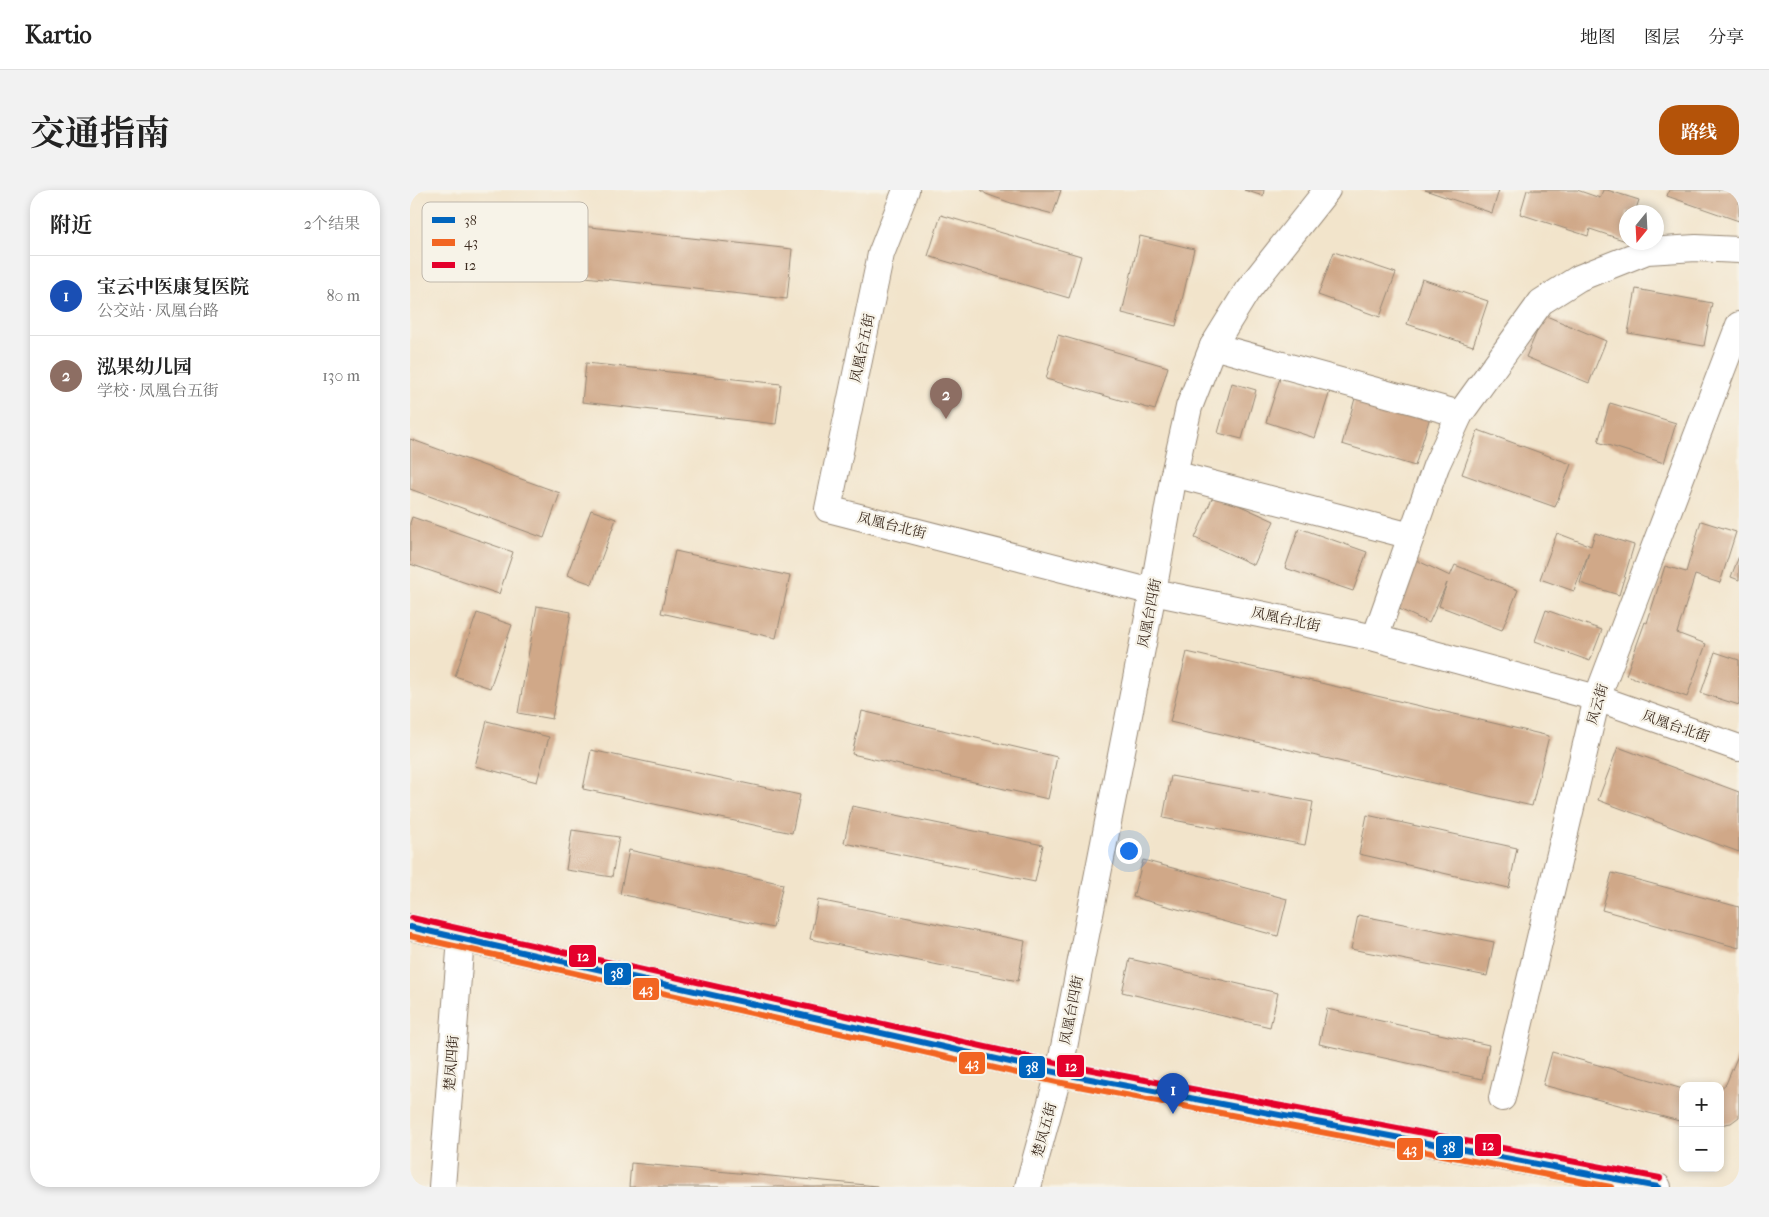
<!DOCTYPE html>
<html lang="zh">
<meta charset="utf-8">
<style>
:root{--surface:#fff;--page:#f2f2f2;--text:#222;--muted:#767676;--line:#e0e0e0;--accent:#b45309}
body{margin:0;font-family:"IM FELL French Canon","Noto Serif SC",serif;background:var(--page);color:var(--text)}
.controls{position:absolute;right:15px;bottom:15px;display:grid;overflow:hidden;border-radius:10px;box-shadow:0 2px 8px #0003}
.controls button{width:45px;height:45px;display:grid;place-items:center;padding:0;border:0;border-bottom:1px solid var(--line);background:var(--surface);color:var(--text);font:25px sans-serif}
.compass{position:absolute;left:1209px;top:15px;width:45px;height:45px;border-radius:50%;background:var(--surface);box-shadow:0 2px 8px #0003;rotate:198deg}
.you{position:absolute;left:718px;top:660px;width:18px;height:18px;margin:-12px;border:4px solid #fff;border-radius:50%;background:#1a73e8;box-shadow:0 0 0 8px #1a73e833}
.badge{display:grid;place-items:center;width:32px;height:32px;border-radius:50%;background:var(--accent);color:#fff;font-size:16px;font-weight:700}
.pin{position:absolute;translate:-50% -41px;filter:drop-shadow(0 1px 2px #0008)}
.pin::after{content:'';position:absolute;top:26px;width:18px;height:15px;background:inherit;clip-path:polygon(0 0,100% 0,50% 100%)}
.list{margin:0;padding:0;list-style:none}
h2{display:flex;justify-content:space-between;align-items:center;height:65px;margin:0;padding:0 20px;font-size:21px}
h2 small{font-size:16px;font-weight:400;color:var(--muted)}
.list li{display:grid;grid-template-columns:32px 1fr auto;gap:15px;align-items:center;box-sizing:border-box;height:80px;padding:0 20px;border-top:1px solid var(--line)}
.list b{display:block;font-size:19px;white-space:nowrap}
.list p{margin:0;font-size:16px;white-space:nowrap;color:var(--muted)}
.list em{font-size:16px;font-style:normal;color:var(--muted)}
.map{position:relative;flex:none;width:1329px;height:997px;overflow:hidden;border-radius:20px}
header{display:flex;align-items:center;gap:30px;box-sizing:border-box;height:70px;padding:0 25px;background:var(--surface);border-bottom:1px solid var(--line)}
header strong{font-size:24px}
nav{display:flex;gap:28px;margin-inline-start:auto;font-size:18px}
.intro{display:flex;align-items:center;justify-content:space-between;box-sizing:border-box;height:120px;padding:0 30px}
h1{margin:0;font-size:35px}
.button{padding:12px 22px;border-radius:20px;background:var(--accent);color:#fff;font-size:18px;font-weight:700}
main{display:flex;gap:30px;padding:0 30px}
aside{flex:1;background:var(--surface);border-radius:20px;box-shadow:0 2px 8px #0003}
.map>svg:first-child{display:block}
.building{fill:#d0a888}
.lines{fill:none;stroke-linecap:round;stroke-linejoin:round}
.minor-casing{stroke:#968774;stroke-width:28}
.minor{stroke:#fff;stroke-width:26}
.bus-1-casing{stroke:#f7f3e8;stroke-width:10}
.bus-2-casing{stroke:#f7f3e8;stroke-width:10}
.bus-3-casing{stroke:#f7f3e8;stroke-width:10}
.bus-1{stroke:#0065bd;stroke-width:6}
.bus-2{stroke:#f26522;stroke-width:6}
.bus-3{stroke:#e4002b;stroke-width:6}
.labels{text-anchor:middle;stroke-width:4.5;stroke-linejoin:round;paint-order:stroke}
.street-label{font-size:14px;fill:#3b2a1e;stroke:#f7f3e8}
.key{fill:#f7f3e8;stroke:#bfb7ab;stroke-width:1}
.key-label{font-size:14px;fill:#3b2a1e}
.line-badge{stroke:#f7f3e8;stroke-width:2}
.badge-label{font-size:14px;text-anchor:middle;font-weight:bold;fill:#fff}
</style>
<header>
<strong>Kartio</strong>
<nav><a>地图</a><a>图层</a><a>分享</a></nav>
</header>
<div class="intro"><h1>交通指南</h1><a class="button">路线</a></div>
<main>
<aside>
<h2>附近<small>2个结果</small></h2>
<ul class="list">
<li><span class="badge" style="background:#1a4fb4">1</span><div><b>宝云中医康复医院</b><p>公交站 · 凤凰台路</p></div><em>80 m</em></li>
<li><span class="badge" style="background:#8d6e63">2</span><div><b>泓果幼儿园</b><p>学校 · 凤凰台五街</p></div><em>130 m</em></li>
</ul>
</aside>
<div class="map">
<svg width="1329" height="997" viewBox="0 0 1329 997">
<rect width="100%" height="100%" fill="#f7f3e8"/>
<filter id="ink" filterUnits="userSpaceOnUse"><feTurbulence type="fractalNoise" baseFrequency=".02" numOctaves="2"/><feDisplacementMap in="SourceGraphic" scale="10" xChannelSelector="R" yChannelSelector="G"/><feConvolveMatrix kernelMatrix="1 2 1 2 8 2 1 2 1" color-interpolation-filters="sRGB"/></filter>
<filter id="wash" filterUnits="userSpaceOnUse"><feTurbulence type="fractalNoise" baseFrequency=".0096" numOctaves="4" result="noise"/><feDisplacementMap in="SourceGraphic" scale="20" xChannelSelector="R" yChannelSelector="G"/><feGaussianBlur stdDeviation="1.12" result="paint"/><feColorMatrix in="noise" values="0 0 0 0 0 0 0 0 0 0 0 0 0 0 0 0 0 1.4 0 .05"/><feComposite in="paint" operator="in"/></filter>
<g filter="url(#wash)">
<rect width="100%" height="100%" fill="#f2e4cb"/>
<g id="blocks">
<g class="building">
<path d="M571,0h80l-8,24 -42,-11 -25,-9z"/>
<path d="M834,0h20l-1,6z"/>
<path d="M1015,0h74l-7,23z"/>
<path d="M1117,0h50l23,8 3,-8h4l32,10 -4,12h-9v29l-36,-12 -2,7 -68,-22z"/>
<path d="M1259,0h70v31l-72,-25z"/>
<path d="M531,25l140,41 -12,42 -141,-42z"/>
<path d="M171,36l211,23 -5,50 -211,-23z"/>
<path d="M730,46l54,13 -18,77 -54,-13z"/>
<path d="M924,62l62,21 -16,44 -62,-22z"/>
<path d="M1012,89l66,22 -15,45 -66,-22z"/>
<path d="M1226,99l76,14 -8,43 -76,-13z"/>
<path d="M1134,125l62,26 -17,42 -63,-26z"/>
<path d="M648,145l110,32 -13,43 -109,-31z"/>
<path d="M176,173l195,21 -5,40 -194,-22z"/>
<path d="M871,185l49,16 -15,47 -49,-16z"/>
<path d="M822,193l24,7 -14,49 -24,-6z"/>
<path d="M946,205l74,22 -15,49 -73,-22z"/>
<path d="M1200,213l66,20 -12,40 -66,-21z"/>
<path d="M1068,240l93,34 -16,43 -93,-33z"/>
<path d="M0,249l150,54 -16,45 -134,-49z"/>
<path d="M804,304l60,27 -20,44 -59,-27z"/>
<path d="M181,320l25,9 -24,65 -25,-9z"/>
<path d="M2,327l101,35 -14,42 -89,-30v-41z"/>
<path d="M1291,331l35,11 -16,51 -25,-8 -18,58 29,11 -19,53 -61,-22 19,-53 2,1 18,-57 21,6z"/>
<path d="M889,338l68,24 -14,39 -68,-23z"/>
<path d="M1147,343l34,13 4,-13 39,12 -15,50 -39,-12 9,-31 -15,39 -34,-12z"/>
<path d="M265,361l115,25 -14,62 -115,-25z"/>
<path d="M1329,366v24l-8,-3z"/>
<path d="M1006,370l34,16 5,-11 63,25 -16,40 -63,-24 8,-23 -18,40 -34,-16z"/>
<path d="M127,416l34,6 -19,107 -34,-6z"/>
<path d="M1136,420l56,20 -12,31 -55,-20z"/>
<path d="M67,423l35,12 -22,63 -35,-12z"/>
<path d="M777,462l362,84 -17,70 -362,-84z"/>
<path d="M1305,462l24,8v45l-38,-12z"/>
<path d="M452,521l195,46 -9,42 -196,-45z"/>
<path d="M77,531l62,16 -12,45 -62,-16z"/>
<path d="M1208,557l121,45v60l-141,-52z"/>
<path d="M181,560l209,45 -8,38 -209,-44z"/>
<path d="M761,586l142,26 -8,43 -142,-27z"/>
<path d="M442,616l191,39 -8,37 -191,-39z"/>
<path d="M957,625l150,33 -8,40 -150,-34z"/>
<path d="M162,640l47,7 -7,40 -46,-7z"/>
<path d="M219,660l154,34 -10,44 -153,-34z"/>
<path d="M733,670l144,39 -9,37 -145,-39z"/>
<path d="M1202,683l127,34v41l-137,-38z"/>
<path d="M408,710l207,41 -7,40 -208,-42z"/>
<path d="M948,725l136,27 -7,34 -136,-27z"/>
<path d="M720,769l148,34 -8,34 -148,-35z"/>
<path d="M917,819l162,36 -7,34 -163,-35z"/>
<path d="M1142,862l131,37v33l-140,-37z"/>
<path d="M1329,863v64l-8,6 -11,2v-36l6,-5z"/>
<path d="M221,973l246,23v1h-248z"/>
</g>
</g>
</g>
<g filter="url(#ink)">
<use href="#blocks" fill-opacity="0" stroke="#968774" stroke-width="1"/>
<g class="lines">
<g class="minor-casing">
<g id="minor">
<path d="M496,0l-25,64 -53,255 325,83 222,46 222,60 142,50"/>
<path d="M803,156l247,68"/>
<path d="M764,284l237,62"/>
<path d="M965,448l61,-172 24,-52 81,-112 38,-24 68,-27 49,-3 43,2"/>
<path d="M0,737l649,146 599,114"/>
<path d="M1092,908l95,-400 142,-373"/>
<path d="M32,997l19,-249"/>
<path d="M618,997l31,-114 94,-481 21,-118 15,-67 24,-61 34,-55 80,-101"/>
</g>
</g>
<use href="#minor" class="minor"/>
<g class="bus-1-casing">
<path id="bus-1" d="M0,737l649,146 599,114"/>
</g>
<g class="bus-2-casing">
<path id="bus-2" d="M0,746l647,146 554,105"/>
</g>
<g class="bus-3-casing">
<path id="bus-3" d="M2,728l649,146 599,114"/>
</g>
<use href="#bus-1" class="bus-1"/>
<use href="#bus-2" class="bus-2"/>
<use href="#bus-3" class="bus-3"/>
</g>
</g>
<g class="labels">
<g class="street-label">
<text transform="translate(452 158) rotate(-78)" y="5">凤凰台五街</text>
<text transform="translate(482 335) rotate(14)" y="5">凤凰台北街</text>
<text transform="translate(739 423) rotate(-79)" y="5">凤凰台四街</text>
<text transform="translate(876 429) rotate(12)" y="5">凤凰台北街</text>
<text transform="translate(1187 514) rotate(-74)" y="5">凤云街</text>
<text transform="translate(1266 536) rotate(19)" y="5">凤凰台北街</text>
<text transform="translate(661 820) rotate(-79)" y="5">凤凰台四街</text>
<text transform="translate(41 873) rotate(-86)" y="5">楚凤四街</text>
<text transform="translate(634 940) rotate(-75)" y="5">楚凤五街</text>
</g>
</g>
<rect x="12" y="12" width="166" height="80" rx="8" class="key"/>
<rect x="22" y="27" width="23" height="6" fill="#0065bd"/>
<rect x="22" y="49" width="23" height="7" fill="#f26522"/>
<rect x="22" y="72" width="23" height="6" fill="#e4002b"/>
<g class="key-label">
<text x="54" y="35">38</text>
<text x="54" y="57">43</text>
<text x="54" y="80">12</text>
</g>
<g class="line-badge">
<rect x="158" y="754" width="29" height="24" rx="5" fill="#e4002b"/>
<rect x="193" y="772" width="29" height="24" rx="5" fill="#0065bd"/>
<rect x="222" y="787" width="28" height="24" rx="5" fill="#f26522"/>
<rect x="548" y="861" width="28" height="24" rx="5" fill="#f26522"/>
<rect x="646" y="864" width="29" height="24" rx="5" fill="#e4002b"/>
<rect x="608" y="865" width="28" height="24" rx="5" fill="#0065bd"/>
<rect x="1064" y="943" width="28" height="24" rx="5" fill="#e4002b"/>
<rect x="1025" y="945" width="29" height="24" rx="5" fill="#0065bd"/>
<rect x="986" y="947" width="28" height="24" rx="5" fill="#f26522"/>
</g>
<g class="badge-label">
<text x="173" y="771">12</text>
<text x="207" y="788">38</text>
<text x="236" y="804">43</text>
<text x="562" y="878">43</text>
<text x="661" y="881">12</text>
<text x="622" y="882">38</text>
<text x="1078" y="960">12</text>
<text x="1039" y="962">38</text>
<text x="1000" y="964">43</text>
</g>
</svg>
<div class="controls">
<button>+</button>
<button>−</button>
</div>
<svg class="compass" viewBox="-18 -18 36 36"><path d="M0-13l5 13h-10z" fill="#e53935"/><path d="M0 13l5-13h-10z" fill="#767676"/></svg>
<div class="you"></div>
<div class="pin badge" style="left:763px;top:924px;background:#1a4fb4">1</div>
<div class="pin badge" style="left:536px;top:229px;background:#8d6e63">2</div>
</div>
</main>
